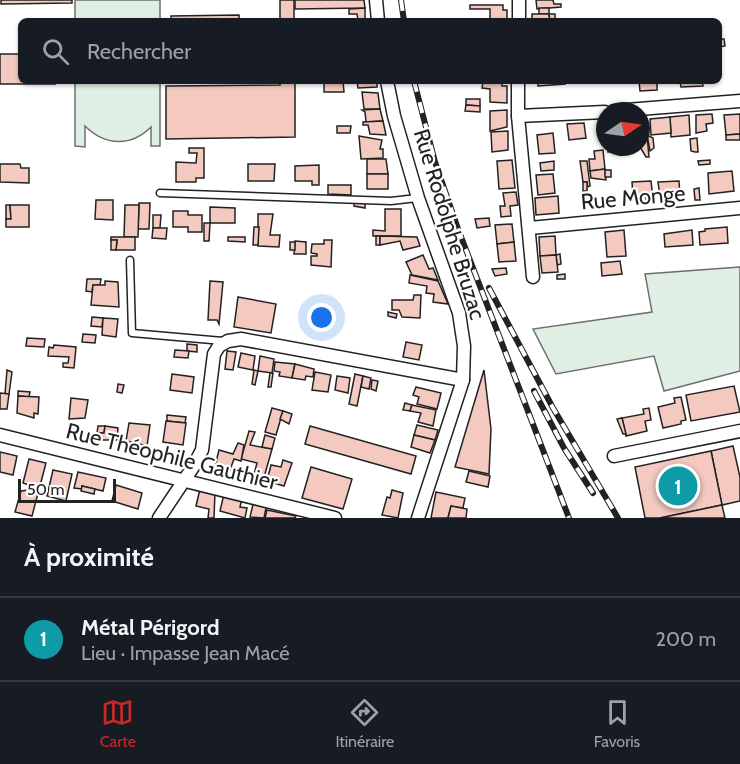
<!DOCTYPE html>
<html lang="fr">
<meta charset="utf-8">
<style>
:root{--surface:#171b24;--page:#242831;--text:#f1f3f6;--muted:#9ea1a6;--line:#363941;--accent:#c62828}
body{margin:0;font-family:Cabin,sans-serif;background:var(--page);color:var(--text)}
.compass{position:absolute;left:596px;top:102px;width:54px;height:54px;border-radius:50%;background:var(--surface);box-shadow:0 2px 4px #0004;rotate:77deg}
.scale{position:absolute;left:18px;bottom:15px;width:98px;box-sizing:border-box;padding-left:6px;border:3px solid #222;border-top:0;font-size:16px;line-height:21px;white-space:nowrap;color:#222;-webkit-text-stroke:4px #fff;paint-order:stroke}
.you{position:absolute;left:322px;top:318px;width:21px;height:21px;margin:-15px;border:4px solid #fff;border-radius:50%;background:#1a73e8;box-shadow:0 0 0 9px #1a73e833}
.badge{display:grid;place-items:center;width:39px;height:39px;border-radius:50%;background:var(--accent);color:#fff;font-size:20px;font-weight:700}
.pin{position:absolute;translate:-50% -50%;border:3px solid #fff;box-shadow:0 2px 6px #0006}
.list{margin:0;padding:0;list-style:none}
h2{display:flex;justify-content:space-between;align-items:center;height:78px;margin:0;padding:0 24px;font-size:26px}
h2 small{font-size:20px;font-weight:400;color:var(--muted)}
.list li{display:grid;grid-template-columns:39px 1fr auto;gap:18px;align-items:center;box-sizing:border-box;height:84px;padding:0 24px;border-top:2px solid var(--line)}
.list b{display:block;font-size:22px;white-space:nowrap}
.list p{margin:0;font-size:20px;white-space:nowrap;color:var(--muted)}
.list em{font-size:20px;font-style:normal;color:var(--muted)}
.icon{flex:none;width:33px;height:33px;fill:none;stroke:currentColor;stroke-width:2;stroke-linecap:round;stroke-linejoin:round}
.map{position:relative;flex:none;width:740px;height:518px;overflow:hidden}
.search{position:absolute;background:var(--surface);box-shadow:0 2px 4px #0004;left:18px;right:18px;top:18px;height:66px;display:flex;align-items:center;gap:15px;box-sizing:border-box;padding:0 21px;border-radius:9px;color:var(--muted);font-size:22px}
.sheet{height:162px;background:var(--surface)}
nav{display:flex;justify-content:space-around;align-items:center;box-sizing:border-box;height:84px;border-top:2px solid var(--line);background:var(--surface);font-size:16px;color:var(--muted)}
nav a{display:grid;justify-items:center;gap:3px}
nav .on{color:var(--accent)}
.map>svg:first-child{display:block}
.green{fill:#e0efe3;stroke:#6f6f6f;stroke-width:1.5}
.building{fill:#f3c9c0;stroke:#222;stroke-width:1.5}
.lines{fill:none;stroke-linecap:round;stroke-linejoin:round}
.lane-casing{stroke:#222;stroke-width:9}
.street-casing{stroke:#222;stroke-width:15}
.lane{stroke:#fff;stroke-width:6}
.street{stroke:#fff;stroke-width:12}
.rail-casing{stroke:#222;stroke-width:6}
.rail{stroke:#fff;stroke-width:4;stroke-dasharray:11;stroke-linecap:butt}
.labels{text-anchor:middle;stroke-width:4.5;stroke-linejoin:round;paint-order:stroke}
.street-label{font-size:22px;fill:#222;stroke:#fff}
</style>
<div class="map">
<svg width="740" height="518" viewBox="0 0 740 518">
<rect width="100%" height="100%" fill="#fff"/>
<g class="green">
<rect x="75" y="0" width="85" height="21"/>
<path d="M75,81h85v65h-9v-19c-20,20 -46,19 -66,-1v21l-10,-1z"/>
<path d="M740,267v104l-76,20 -10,-35 -98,18 -23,-45 119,-17 -7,-38z"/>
</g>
<g class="building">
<path d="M1,0h71v3l-71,1z"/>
<rect x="280" y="0" width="14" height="21"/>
<path d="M295,0h69l1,8 -70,1z"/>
<path d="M536,0h17l1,4h7v3l-24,2z"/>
<path d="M470,5h33v5h4v11h-17v-12h-20z"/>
<path d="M365,8v13h-7l-1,-7h-8v-5z"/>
<rect x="539" y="8" width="10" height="6"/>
<path d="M532,14h17l1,7h-18z"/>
<path d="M549,14h6v7h-5z"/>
<path d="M239,15v6h-68v-5z"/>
<path d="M719,39h5l1,7 -6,1z"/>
<path d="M0,54h21v27h33l1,3h-55z"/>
<path d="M280,81h15v56l-129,2v-53l114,-1z"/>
<path d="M324,81h19l1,11h-20z"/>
<path d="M357,81h20v6l-19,1z"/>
<path d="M480,81h31v2z"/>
<path d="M538,81h26l1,3 -27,2z"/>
<path d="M639,81h18v9l-17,1z"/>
<path d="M680,81h22l1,5 -22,1z"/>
<path d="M483,82h19v4h5v17l-17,-1v-13l-8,-1z"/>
<path d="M362,92l16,1 2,16h-16z"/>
<path d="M466,99h14v7l-14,-1z"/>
<path d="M466,105l14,1v6l-15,-1z"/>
<path d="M380,109l3,12 -17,1 -1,-10 -3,-2z"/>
<path d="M507,110v17l-17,4v-20z"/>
<path d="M712,114l1,9 -7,1 1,7 -11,2v-18z"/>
<path d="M740,114v20l-14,1 -2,-20z"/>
<path d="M689,115l1,20 -19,2 -1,-20z"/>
<path d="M641,117h5l1,18 -6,1z"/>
<path d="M670,117l1,16 -20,2 -1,-16z"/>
<path d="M383,121l3,14 -16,-1 -2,-9h-5v-3z"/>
<path d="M584,123l2,15 -17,2 -2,-16z"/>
<path d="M337,126h14l-1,7h-13z"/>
<path d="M508,131v19l-16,2 -1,-20z"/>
<path d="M553,133l2,20 -16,1 -2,-19z"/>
<path d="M740,134v6h-14v-5z"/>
<path d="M647,135l6,3 1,10 -4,3z"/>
<path d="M647,135l2,22h-3l-6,-10 1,-11z"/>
<path d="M359,136l23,4 -2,9h3v9l-22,1z"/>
<path d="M697,138l1,14h-3l-4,-1 -1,-12z"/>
<path d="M608,147h18l1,4 -19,1z"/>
<path d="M189,148h15v30h-8v4h-20v-20l20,1 1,-10h-8z"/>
<path d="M603,150l2,19 -15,2 -1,-12h6l-1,-8z"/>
<path d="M367,159h19l2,15h-21z"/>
<path d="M512,160l3,28 -16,1 -2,-28z"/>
<path d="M710,160v4l-11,1 -1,-4z"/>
<path d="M554,161v9l-13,1 -1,-8z"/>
<path d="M580,161h7l3,25 -3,1v-5h-4z"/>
<path d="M0,164h20l1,4h8v15l-29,-1z"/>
<path d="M248,164h27l-1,17h-26z"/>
<path d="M319,165v20h-7v-4h-17v-15z"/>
<path d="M605,169l1,11 -15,-2 -1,-7z"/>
<rect x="605" y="170" width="6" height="7"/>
<path d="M732,171l2,20 -25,3 -1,-21z"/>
<rect x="367" y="174" width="21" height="15"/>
<path d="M553,174l2,19 -17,2 -2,-20z"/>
<path d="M651,181l2,18h-7v-3l-13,1 -1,-15z"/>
<path d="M679,181l1,15 -20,1 -2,-15z"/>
<rect x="583" y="182" width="4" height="9"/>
<path d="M328,185h23v10l-23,-1z"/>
<path d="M699,188l1,12h-5l-1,-11z"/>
<path d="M516,192l2,13 -8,1 1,10 -10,1 -1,-11h5l-2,-13z"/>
<path d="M582,194h8l1,11h-8z"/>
<path d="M558,196l1,17 -23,2 -1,-17z"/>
<path d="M96,200h17v20l-18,-1z"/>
<path d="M139,203h11l-1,26h-11z"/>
<path d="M354,203h11v5l-11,-2z"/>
<path d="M6,205h4l1,14h-5z"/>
<path d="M10,205h19v22h-23v-8h5z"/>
<path d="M125,205h14l-1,32h-14z"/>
<path d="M210,207l25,1v15h-25z"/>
<path d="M385,209h16v27h-28v-6l12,1z"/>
<path d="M173,211h15v4h14v17h-14v-5h-15z"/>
<path d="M258,214h15l-3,21h10l-1,12 -21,-1z"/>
<path d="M153,215h8l-1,13h-7z"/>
<path d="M489,218l1,8 -13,2 -2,-9z"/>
<path d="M204,223h6l-1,18h-5z"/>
<path d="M512,224l2,18 -17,2 -2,-19z"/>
<path d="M254,227h5l-1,18h-5z"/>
<path d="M727,227l1,16 -28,2 -1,-13 6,-1v-2z"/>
<path d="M153,228h14l-1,11 -14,-1z"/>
<path d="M624,230l2,26 -19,1 -2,-25z"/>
<path d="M692,230l1,15 -28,2 -1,-13z"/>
<rect x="376" y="236" width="4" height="9"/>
<path d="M380,236l37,1 3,9 -17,4 -3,-9 -20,4z"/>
<path d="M555,236l1,19 -16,1 -1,-19z"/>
<path d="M111,237h24v13h-19l1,-10h-6z"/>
<path d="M228,237h17v5l-17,-1z"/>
<path d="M111,240h6l-1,10h-5z"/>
<path d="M324,240h8l-1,27 -20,-2v-9h6v-2l-6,-1 1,-9h12z"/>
<path d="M295,241l11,1v12h-12z"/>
<rect x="290" y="242" width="5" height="8"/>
<path d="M514,242l2,19 -17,1 -2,-18z"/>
<path d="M560,254l1,10 -4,1 -1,-10z"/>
<path d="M423,255l6,14 4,-1 5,12 -26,-5 -6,-13z"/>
<path d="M556,255l2,17 -16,1 -2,-17z"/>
<path d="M620,261l2,13 -20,2 -1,-13z"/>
<path d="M506,268l1,6 -12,2 -3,-7z"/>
<path d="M565,274v5h-8v-4z"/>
<path d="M410,275l28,6 10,23 -15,-2 1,-8 -8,-1 1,-7 -18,-3z"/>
<path d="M87,279h14l-1,6h-7l-1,7 -6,-1z"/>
<path d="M105,281l13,1 1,25 -28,-2 2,-20h12z"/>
<path d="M210,281l13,1 -4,42 -2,-4h-9z"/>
<path d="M414,295h7l-1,23 -18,-1 -3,-7h-7v-10h21z"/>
<path d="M238,297l38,7 -5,29 -37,-6z"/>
<path d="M388,312l9,2 -1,4 -8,-2z"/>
<path d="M92,317l11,1 -1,9 -11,-1z"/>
<path d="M103,318l15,1 -2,18 -14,-2z"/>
<path d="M83,334l13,1 -1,8 -13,-1z"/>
<path d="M27,338l18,1 -1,8 -18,-1z"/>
<path d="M406,342l16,3 -3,15 -16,-3z"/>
<path d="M187,344l10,1v7l-10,-1z"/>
<path d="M54,345l22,2 -2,21 -11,-1v-4h5l1,-6 -21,-1 1,-9 4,1z"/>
<path d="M175,350l14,1 -1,7 -14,-1z"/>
<path d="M227,351l9,1 -3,18 -8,-1z"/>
<path d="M241,353l14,3 -2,14 -15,-3z"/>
<path d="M260,356l14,3 -2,14 -14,-2z"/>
<path d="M275,362l20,2 -3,14 -13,-2 1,-4 -6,-1z"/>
<path d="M295,364l19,5 -1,8 -7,-1 -1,4 -13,-2z"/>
<path d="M7,370l5,2 -3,22h-4z"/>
<path d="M254,370l4,1 -3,14 -3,-1z"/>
<path d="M484,370l7,59 -2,45 -34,-7z"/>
<path d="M315,372l16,3 -3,17 -16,-2z"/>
<path d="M270,373h3l-2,14h-3z"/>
<path d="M172,374l22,3 -2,16 -22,-3z"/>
<path d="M355,374l8,2 -6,30 -8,-2z"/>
<path d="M337,376l13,2 -2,15 -13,-3z"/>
<path d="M363,376l8,2 -2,11 -8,-2z"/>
<path d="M372,380l6,1 -2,10 -5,-2z"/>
<path d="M118,384l6,1 -2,8 -5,-1z"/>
<path d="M734,386l6,26 -49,9 -5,-26z"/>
<path d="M416,387l25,6 -4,16 -20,-5 2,-7 -6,-2z"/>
<path d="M18,391l12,1 -1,5 -11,-1z"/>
<path d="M0,393l9,1 -2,15h-7z"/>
<path d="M18,396l21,1 -1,17 -4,-1v5l-17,-5z"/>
<path d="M681,397l5,23 -5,1v3l-18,4 -5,-21 17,-4 -1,-5z"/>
<path d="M71,398l17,2 -3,18 -16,1z"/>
<path d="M405,403l7,2 -2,6 -7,-1z"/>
<path d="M412,405l24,5 -3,16 -15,-4 3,-9 -11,-2z"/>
<path d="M272,408l11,3 -7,24 -11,-3z"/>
<path d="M649,408l2,12 -6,1 2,10 -21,5 -4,-18 22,-4 -1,-5z"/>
<path d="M283,411l9,3 -3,10 -9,-5z"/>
<path d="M167,415l19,2 -1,6 -18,-2z"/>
<path d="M622,418l4,16h-3l-6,-15z"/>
<path d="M166,421l20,2 -3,22 -20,-3z"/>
<path d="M129,423l21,2 -3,21 -21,-5z"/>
<path d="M417,425l21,5 -3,10 -21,-5z"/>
<path d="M98,426h7l-1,7h-7z"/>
<path d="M105,426l13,2 -1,12h-21l1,-7h7z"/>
<path d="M310,426l106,30 -5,18 -106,-30z"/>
<path d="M249,431l6,1 -5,13 22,4 -9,32 -10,-3 4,-15 -16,-4z"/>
<path d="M265,435l10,3 -3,11 -10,-2z"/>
<path d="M414,435l21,5 -5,13 -19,-6z"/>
<path d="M238,443l6,2 -3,16 -7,-2 -4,11 -15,-4 4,-16 14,4z"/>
<path d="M733,446l7,31v24l-18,4 -11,-54z"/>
<path d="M711,451l11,54 -62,13h-15l-10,-51z"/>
<path d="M0,452l17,4 -4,19 -13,-3z"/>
<path d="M29,459l17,4 -14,53 -17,-4 6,-21 7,-1 1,-5 -6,-2z"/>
<path d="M283,460l9,3 -8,23 -17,-5 4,-16 10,2z"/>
<path d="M311,467l41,12 -9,30 -41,-11z"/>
<path d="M53,470l19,4 -6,27 -19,-5z"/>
<path d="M469,471l21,5 -2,11 -22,-5z"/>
<path d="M78,472l28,6 -3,13 -21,-5v3l-8,-1z"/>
<path d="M116,485l26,8 -4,16 -26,-8z"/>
<path d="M82,486l13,3 -1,5 -13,-3z"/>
<path d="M200,489l15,3 -1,26h-6l1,-9 -13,-3z"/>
<path d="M392,490l11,3 -5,25 -16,-3 5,-18 3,1z"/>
<path d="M436,492l29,6 -2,10 -12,-2 -3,12h-17z"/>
<path d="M224,494l18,4 -2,9 7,1 -2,10 -25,-7z"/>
<path d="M254,500l13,3 -3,15 -14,-1z"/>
<path d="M722,505l3,13h-65z"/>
<path d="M451,506l16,3 -1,9h-18z"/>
<path d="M267,510l29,6 -1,2h-30z"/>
</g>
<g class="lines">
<g class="lane-casing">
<g id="lane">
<path d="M160,193l231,8 26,-3"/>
<path d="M130,260l2,73 91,8"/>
</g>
</g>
<g class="street-casing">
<g id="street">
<path d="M376,0l2,21"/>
<path d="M519,21v-21"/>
<path d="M387,81l7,35 24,82 41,115 5,33 -1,34 -45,138"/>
<path d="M518,81v35l15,161"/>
<path d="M614,111l126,-10"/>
<path d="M518,116l87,-4"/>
<path d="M530,228l210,-20"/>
<path d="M0,435l335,83"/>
<path d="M614,456l126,-25"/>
<path d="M159,518l34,-51 9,-17 12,-96 5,-8 9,-5 13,-2 222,41"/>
</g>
</g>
<use href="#lane" class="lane"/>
<use href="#street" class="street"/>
<g class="rail-casing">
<g id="rail">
<path d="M401,0l3,21"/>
<path d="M414,81l21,81 23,67 111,289"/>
<path d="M489,288l64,120 65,110"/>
<path d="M534,391l30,57 29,45"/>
</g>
</g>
<use href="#rail" class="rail"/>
</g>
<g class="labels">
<g class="street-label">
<text transform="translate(633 197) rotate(-5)" y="8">Rue Monge</text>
<text transform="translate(450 224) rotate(73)" y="8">Rue Rodolphe Bruzac</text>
<text transform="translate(172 456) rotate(14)" y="8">Rue Théophile Gauthier</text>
</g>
</g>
</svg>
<svg class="compass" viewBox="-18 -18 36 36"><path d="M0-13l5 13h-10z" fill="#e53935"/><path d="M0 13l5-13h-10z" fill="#9ea1a6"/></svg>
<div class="scale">50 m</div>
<div class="you"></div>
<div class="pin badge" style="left:678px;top:486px;background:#0f9aa8">1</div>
<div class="search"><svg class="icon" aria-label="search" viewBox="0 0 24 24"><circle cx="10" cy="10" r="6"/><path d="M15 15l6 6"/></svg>Rechercher</div>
</div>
<section class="sheet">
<h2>À proximité<small></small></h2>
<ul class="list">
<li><span class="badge" style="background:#0f9aa8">1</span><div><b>Métal Périgord</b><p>Lieu · Impasse Jean Macé</p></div><em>200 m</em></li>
</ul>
</section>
<nav>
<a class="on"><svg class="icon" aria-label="map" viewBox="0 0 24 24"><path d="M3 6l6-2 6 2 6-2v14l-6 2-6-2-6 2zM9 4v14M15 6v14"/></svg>Carte</a>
<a><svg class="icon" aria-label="directions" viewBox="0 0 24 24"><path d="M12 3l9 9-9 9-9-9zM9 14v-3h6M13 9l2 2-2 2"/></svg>Itinéraire</a>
<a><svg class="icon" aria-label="saved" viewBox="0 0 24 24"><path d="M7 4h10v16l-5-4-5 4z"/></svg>Favoris</a>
</nav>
